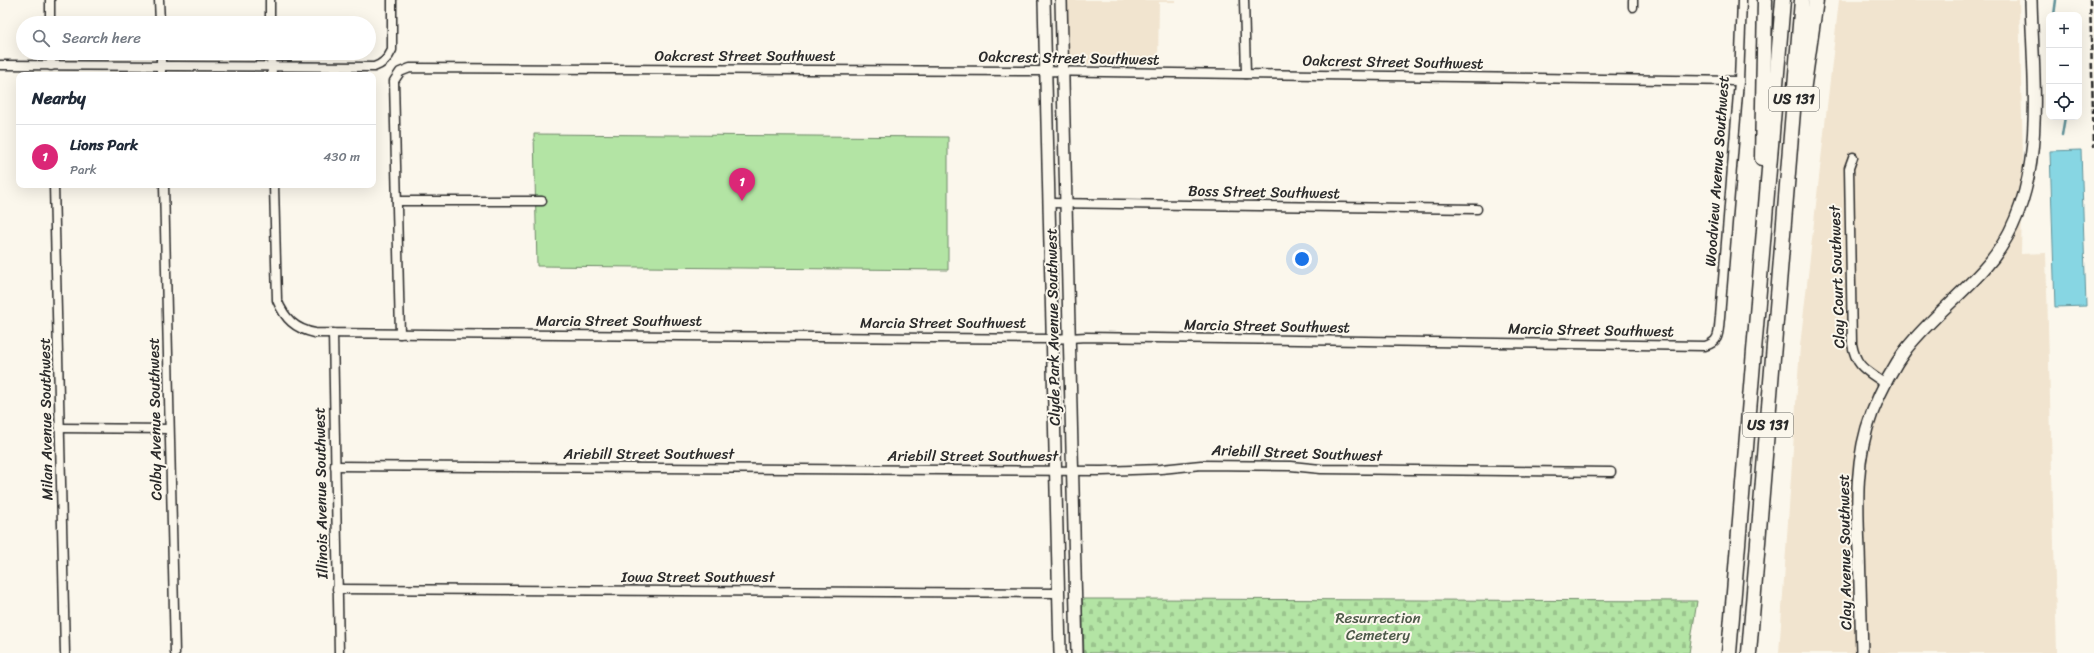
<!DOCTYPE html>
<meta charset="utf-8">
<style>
:root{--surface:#fff;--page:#f2f2f3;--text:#1f2937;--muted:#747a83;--line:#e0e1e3;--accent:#db2777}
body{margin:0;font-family:Sriracha,sans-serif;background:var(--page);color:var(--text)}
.controls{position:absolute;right:12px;top:12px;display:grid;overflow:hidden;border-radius:8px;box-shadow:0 4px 16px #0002}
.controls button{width:36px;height:36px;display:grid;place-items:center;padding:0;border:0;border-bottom:1px solid var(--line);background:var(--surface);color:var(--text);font:20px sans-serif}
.you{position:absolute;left:1302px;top:259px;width:14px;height:14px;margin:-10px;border:3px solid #fff;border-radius:50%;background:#1a73e8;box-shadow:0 0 0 6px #1a73e833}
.badge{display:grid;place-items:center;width:26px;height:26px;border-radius:50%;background:var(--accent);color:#fff;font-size:13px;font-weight:700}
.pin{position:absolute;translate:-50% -33px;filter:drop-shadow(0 1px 2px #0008)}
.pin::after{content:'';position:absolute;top:21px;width:14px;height:12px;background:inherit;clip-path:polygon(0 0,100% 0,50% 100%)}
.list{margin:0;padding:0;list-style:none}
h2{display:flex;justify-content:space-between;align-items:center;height:52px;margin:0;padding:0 16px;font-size:17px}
h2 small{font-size:13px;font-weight:400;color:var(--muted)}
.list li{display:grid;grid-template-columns:26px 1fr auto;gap:12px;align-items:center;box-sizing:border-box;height:64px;padding:0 16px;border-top:1px solid var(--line)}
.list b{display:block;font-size:15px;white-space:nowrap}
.list p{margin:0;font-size:13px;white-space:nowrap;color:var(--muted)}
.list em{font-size:13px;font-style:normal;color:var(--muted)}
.icon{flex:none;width:22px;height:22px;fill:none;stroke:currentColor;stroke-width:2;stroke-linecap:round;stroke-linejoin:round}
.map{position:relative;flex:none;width:2094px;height:653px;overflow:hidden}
.search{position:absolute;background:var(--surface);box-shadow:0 4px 16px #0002;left:16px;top:16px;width:360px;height:44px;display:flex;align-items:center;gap:10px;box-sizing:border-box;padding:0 14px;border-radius:22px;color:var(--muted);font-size:15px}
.panel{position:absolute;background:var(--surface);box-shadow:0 4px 16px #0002;left:16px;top:72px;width:360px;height:116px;border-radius:8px}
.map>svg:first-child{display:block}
.built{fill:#f1e4cf}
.cemetery{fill:url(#cemetery-stones);stroke:#6f8868}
.green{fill:#b3e4a4;stroke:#6f8868}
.water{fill:#87d6e3;stroke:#629299}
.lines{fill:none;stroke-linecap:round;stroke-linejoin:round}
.stream{stroke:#629299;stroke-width:2.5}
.street-casing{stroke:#2b2b2b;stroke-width:11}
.secondary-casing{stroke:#2b2b2b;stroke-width:14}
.highway-casing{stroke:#2b2b2b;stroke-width:17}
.street{stroke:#fbf7ec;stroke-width:8}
.secondary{stroke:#fbf7ec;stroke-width:11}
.highway{stroke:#fbf7ec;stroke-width:14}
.rail{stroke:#2b2b2b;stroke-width:2.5;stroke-dasharray:6 3;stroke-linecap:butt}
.labels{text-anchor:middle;stroke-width:4;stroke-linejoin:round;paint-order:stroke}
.shield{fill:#fbf7ec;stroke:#696865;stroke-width:1}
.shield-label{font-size:14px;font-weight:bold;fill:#2b2b2b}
.street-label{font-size:15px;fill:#2b2b2b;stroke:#fbf7ec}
.park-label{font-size:15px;fill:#4d5949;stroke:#fbf7ec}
</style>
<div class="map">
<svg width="2094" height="653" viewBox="0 0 2094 653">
<defs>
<pattern id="cemetery-stones" width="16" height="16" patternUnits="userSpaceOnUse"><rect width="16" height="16" fill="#b3e4a4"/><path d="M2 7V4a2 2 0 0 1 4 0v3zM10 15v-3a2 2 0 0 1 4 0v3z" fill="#9ac48d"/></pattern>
</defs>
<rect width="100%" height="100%" fill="#fbf7ec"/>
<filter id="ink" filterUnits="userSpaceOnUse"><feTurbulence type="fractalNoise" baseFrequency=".025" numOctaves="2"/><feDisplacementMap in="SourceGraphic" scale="8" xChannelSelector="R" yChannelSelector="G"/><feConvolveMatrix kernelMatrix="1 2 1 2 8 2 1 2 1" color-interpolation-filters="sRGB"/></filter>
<g filter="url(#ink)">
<g class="built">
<path d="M1065,0h111v2h-17l-1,63 -79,-1 -13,-7z"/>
<path d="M1839,0h180l4,157 -2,97 25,-1 11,400h-278l21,-307z"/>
</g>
<path class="cemetery" d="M1082,599h59l556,2 -8,52h-605z"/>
<path class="green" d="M534,134l414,3v133l-411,-4z"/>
<path class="water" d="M2081,150l5,156 -31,1 -5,-156z"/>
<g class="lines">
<g class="stream">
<path d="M2054,15l2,-15"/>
<path d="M2062,135l3,-18"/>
</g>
<g class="street-casing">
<g id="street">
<path d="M50,0v23"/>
<path d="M159,0l1,23"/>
<path d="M270,0v23"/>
<path d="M1244,0l2,74"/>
<path d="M1633,0v7"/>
<path d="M51,53v13"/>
<path d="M161,53v22"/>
<path d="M271,53l1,22"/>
<path d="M0,65l374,2c9,-3 14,-8 18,-17v-50"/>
<path d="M1853,157l-4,11 3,176c4,23 14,26 32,39"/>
<path d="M54,185l11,468"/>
<path d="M164,185l11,468"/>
<path d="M274,185l3,115c8,19 18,29 38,33l738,6 33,-2 619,9c16,-5 13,-14 15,-29l19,-236 3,-81"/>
<path d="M397,201h145"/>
<path d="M1050,203l427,6"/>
<path d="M333,333l6,320"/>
<path d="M400,334l-6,-253 6,-9 10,-4 625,3 704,10"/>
<path d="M60,428l109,1"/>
<path d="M335,466l767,5 59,-2 40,-4 90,1 30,3 290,3"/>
<path d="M337,589l721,4"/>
</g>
</g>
<g class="secondary-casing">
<g id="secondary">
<path d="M1044,0l16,653"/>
<path d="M1061,0l16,653"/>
<path d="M1862,653c-1,-34 -2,-69 -3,-103 -2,-46 -4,-93 13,-137 9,-23 20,-45 35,-65 23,-29 53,-52 77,-79 66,-72 49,-180 47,-269"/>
</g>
</g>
<g class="highway-casing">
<g id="highway">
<path d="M1803,91l13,-91"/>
<path d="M1762,158l3,-158"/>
<path d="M1729,653l54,-653"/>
<path d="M1749,653l53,-653"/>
</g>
</g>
<use href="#street" class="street"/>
<use href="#secondary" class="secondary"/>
<use href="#highway" class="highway"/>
<path class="rail" d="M2090,0l4,147"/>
</g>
</g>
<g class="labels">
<g class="shield">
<rect x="1769" y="87" width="50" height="24" rx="3"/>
<rect x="1743" y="413" width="50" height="24" rx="3"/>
</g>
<g class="shield-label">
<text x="1794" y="104">US 131</text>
<text x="1768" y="430">US 131</text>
</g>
<g class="street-label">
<text x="745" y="61">Oakcrest Street Southwest</text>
<text transform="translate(1069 58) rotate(1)" y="5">Oakcrest Street Southwest</text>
<text transform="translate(1393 62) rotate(1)" y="5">Oakcrest Street Southwest</text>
<text transform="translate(1717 171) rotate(-86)" y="5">Woodview Avenue Southwest</text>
<text transform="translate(1264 192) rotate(1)" y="5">Boss Street Southwest</text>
<text transform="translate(1837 277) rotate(-92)" y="5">Clay Court Southwest</text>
<text x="619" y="326">Marcia Street Southwest</text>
<text x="943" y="328">Marcia Street Southwest</text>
<text transform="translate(1267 326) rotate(1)" y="5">Marcia Street Southwest</text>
<text transform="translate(1053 327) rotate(-91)" y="5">Clyde Park Avenue Southwest</text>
<text transform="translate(1591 330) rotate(1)" y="5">Marcia Street Southwest</text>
<text transform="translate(46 419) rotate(-91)" y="5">Milan Avenue Southwest</text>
<text transform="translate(155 419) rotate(-91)" y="5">Colby Avenue Southwest</text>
<text transform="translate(1297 453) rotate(2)" y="5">Ariebill Street Southwest</text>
<text x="649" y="459">Ariebill Street Southwest</text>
<text x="973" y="461">Ariebill Street Southwest</text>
<text transform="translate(321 493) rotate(-91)" y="5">Illinois Avenue Southwest</text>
<text transform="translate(1845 552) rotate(-91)" y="5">Clay Avenue Southwest</text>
<text x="698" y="582">Iowa Street Southwest</text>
</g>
<g class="park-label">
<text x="1378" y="623">Resurrection<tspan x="1378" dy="17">Cemetery</tspan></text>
</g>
</g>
</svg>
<div class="controls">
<button>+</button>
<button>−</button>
<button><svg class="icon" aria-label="locate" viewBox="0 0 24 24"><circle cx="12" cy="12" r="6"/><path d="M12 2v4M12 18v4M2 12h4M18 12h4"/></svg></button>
</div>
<div class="you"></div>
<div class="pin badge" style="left:742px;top:201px">1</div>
<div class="search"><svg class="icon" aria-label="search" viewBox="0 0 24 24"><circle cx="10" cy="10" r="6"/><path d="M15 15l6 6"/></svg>Search here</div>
<section class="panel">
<h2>Nearby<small></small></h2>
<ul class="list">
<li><span class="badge">1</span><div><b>Lions Park</b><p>Park</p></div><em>430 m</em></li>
</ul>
</section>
</div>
